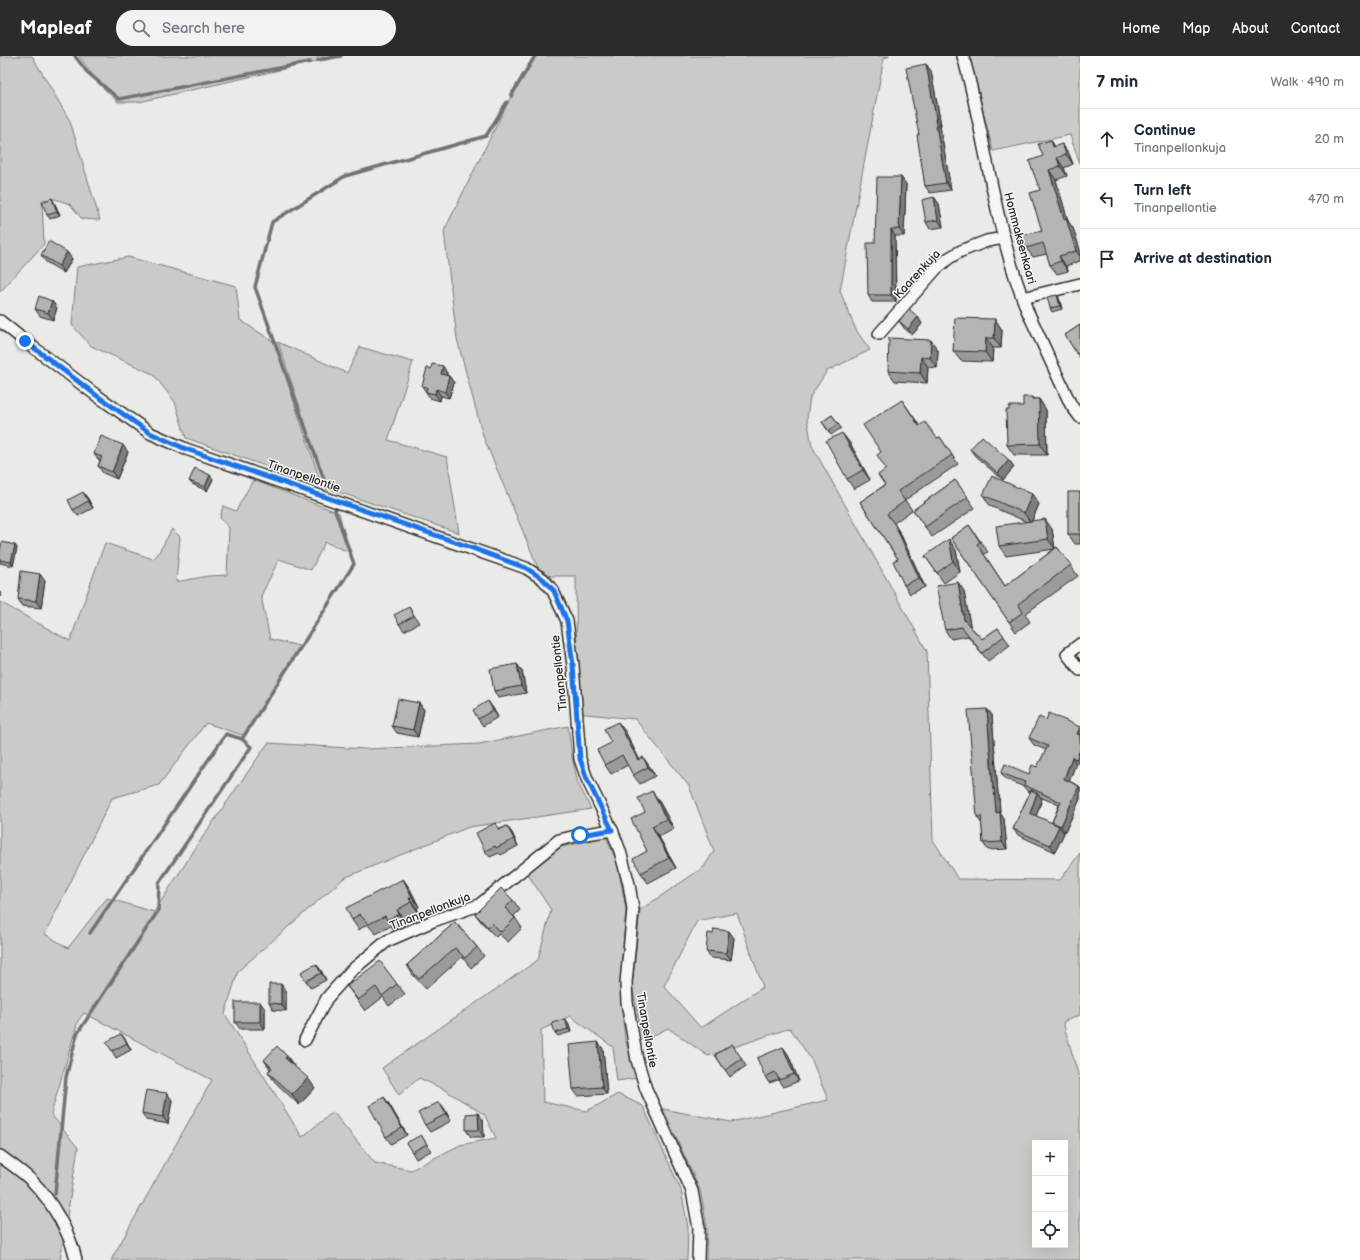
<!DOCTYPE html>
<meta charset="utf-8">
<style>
:root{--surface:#fff;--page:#f2f2f3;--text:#1f2937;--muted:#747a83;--line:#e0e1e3;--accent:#2b2b2b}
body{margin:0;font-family:"Balsamiq Sans",sans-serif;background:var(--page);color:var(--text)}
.controls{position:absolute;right:12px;bottom:12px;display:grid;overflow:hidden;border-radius:0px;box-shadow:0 4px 16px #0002}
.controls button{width:36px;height:36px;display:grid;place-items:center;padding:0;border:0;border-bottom:1px solid var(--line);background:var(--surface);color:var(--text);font:20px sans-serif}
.stop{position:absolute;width:12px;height:12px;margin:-9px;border:3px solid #1a73e8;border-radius:50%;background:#fff}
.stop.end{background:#1a73e8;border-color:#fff;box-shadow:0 1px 4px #0008}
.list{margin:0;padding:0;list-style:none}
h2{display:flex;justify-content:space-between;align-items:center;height:52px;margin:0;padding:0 16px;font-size:17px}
h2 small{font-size:13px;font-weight:400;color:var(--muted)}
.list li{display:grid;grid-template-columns:26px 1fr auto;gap:12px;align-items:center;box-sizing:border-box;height:60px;padding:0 16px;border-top:1px solid var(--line)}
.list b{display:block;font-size:15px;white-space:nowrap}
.list p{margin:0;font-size:13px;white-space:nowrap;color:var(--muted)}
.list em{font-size:13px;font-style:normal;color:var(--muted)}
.icon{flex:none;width:22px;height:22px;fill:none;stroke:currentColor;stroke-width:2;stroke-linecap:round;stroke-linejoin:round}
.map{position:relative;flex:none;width:1080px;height:1204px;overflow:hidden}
header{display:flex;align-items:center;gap:24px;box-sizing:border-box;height:56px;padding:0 20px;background:var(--accent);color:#fff}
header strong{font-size:19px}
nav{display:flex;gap:22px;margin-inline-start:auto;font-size:14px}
.search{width:280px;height:36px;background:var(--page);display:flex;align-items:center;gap:10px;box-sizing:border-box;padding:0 14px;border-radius:22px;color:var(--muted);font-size:15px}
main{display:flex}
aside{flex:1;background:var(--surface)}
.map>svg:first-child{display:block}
.green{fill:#cacac7;stroke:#7a7a79;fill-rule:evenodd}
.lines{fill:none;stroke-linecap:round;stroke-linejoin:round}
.stream{stroke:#727270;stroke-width:3.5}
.street-casing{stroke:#2b2b2b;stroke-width:14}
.street{stroke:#f6f6f2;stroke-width:11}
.wall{fill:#9b9b98;stroke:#2b2b2b;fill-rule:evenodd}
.shaded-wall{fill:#7e7e7c;stroke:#2b2b2b}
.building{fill:#b4b4b1;stroke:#2b2b2b}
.route{stroke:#1a73e8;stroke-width:5}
.labels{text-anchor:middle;stroke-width:3;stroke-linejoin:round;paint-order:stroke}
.street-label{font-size:12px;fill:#2b2b2b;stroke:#f6f6f2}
</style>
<header>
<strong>Mapleaf</strong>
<div class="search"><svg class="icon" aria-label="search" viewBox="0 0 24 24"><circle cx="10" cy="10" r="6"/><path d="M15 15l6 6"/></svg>Search here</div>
<nav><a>Home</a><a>Map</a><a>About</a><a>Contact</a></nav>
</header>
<main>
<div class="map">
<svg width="1080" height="1204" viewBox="0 0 1080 1204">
<rect width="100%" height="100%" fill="#eaeae6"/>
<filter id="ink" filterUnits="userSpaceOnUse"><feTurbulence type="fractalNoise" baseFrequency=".025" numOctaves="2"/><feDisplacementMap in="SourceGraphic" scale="8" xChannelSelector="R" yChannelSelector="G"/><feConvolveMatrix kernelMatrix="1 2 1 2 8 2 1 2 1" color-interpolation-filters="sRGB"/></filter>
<g filter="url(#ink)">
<g class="green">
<path d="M0,0h32l38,65 30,99 -18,-1 -12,-15 -15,-5 -13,1 2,44 -44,48z"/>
<path d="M79,0h262l-202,46h-21l-20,-19z"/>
<path d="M535,0h355l-6,2 -44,233 16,39 14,20 -43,21 -17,26 -3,21 5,28 115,205 6,189 25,39 102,1 20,-27v162l-17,7 17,59v179h-374l1,-33 -7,-37 -37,-81 68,13 97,-22 -16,-39 -22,-33 -82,28 -40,-28 -25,13 -11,-55 8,-76 64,-43 10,-16 -25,-65 -54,-67 -58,-6 -1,-137h-26l-11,-6 -56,-134 -26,-97 -13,-108 63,-127zM737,857l26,74 -62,41 -37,-42 33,-65zM1035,1087h30v102h-30z"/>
<path d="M969,0h111v109l-10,-30 -77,16z"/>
<path d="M128,201l108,29 4,34 34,22 48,144 -136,-48 -11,-36 -22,-28 -62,-28 -19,-21 5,-58z"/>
<path d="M278,286l69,31 13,-26 53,15 -25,78 59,17 12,76 -132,-45z"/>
<path d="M253,424l86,33 10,39 -24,-10 -14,28 -32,-11 -18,37 9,43 29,7 -54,90 -39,-13 -47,62 -47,13 -67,136 23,14 39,-50 47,14 50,-77 64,-92 97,6 114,-5 89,-18 4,31 6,26 13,26 -122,18 -125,51 -106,93 -13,43 77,123 31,-25 42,51 36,7 49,-25 36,-7 -12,-24 -41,-25 -24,-11 -20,17 -17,-27 156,-108 13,-50 -24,-37 34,-26 45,-10 11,25 9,47 -5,62v30l4,38 12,39 -20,3 -4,-34 -43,-31 -29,14 2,72 44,9 31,-17 25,12 38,84 7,37 -1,33h-576l101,-180 -128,-67 -6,8 -27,93 27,34 -18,112h-60v-658l70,39 35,-98 48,16 5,-5 14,-25 8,8 -4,45 32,-6 19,-1 2,-47 -9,-10 3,-12 13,5z"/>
</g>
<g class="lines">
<g class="stream">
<path d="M75,0l12,16 32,27 191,-37"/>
<path d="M318,4l23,-4"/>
<path d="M511,40l24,-40"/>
<path d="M327,432l-72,-201 17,-65 73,-46 141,-40 21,-34"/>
<path d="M90,877l136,-199 16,5"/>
<path d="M55,1138l11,-117 11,-43 81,-123 1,-28 92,-136 -9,-8 112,-175 -19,-54"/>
</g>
<g class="street-casing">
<g id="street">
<path d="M963,0c17,60 25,122 41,182 6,24 14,49 23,72l44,95 9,12"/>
<path d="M1023,242l57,-14"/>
<path d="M0,265l25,20 71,54 54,38 36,16 340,119 17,11 10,12 14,30 6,44 7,94 7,20 25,51 8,21 9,33 4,25 -7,74 1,19 10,58 9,29 46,102 7,37 -1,32"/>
<path d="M879,278l57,-65 13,-11 12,-7 26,-10 17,-3"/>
<path d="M1080,588l-13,10 13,16"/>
<path d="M305,984l22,-42 24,-27 36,-30 46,-20 46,-16 80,-65 21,-5 32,-5"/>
<path d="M0,1100c11,8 23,16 32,25 19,19 39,53 44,79"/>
</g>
</g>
<use href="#street" class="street"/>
</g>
<g class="wall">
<path d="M926,8l5,7 10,54 -1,1 11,64 -21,3 -5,-7 -6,-51z"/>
<path d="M1062,88l7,10 4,10 -9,4 3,8 -11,4 12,41 5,7 7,22v11l-14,5 2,5 -11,3 -7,-9 -3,-11 -14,3 -7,-9 16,-17 -2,-41 3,-34 12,-9z"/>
<path d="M906,128l-2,52h-9l1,66h-24l-4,-7 7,-52z"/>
<path d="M934,141l5,7 4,23 -13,2 -4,-7z"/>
<path d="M54,146l6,13 -10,4 -3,-4z"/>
<path d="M67,196l5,7 -8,14 -18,-11 -5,-7z"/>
<path d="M1057,239l2,3 3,11 -10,3 -2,-4z"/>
<path d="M57,252l-4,12 -13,-4 -5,-7z"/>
<path d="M918,261l4,7 -10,11 -8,-7 -5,-7z"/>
<path d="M995,263l7,11 -1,18h-8l-1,14 -31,-1 -8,-10z"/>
<path d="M1080,269v33l-15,-23z"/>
<path d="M938,294l-1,18 -9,-1 -1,16 -32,-2 -7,-10z"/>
<path d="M447,317v2l2,1 5,7 -5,15 -8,-2 -1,5 -10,-3 -8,-12z"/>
<path d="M1032,341l2,2h5l7,11 1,45h-33l-7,-10 2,-35 14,-4z"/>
<path d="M902,344l18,26 17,12 3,-1 18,27 -53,36 7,10 -18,13 7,12 24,52 -15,7 -6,-9 -6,-26 -38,-57 25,-17 1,-16 -5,-17z"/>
<path d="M832,359l9,13 -10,7 -9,-13z"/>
<path d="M850,387l20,37 -16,9 -7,-10z"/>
<path d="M970,393l39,11 5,7 -11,13 -28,-24z"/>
<path d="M128,396l-11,27 -14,-6 -5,-7 2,-5 -1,-1 -5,-6z"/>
<path d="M213,423l-6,12 -15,-7 -3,-3z"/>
<path d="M955,424l20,28 -43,29 -19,-27z"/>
<path d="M83,436l5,7 5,9 -15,8 -5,-6z"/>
<path d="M1080,436v52h-5l-7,-10z"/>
<path d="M983,439l56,9 -7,17 20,8 3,20 -49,7 -7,-10 28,-24 -37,-16z"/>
<path d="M969,469l19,27 -4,2 21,32 52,-39 21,29 -53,38 5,8 -14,10 -65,-94z"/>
<path d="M15,489l2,3 -4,18 -13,-3v-12z"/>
<path d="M956,494l4,22 -16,11 -19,-27z"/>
<path d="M45,525l-4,27 -19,-2 -4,-7z"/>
<path d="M964,535l6,35 12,13 16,-11 12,17 -22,16 -20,-25 -17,3 -6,-9z"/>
<path d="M0,536l2,4 -2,1z"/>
<path d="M409,551l10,16 -15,8 -5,-7z"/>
<path d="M517,608l5,7 4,22 -28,5 -4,-7z"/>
<path d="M488,645l10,16 -15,9 -5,-7z"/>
<path d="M419,647l5,7 -6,27 -21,-4 -5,-7z"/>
<path d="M987,653l5,6 6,79 1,1 1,18 4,6 3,30 -19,1 -5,-7 -1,-19 -5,-7z"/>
<path d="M1046,664l34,7v38l-4,-2 -7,18 10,5 1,1v12l-15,33 -3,-1 2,2 -9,19 -37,-17 -5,-6 17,-37h-2l-4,-5 -18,-8 -5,-6 28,1 8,-7 9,-17 -12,-5 -5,-7zM1040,741l19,8 -7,17 1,2 -17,-8 6,-17z"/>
<path d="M625,675l14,28 11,8 5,9 -15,8 -7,-9 -5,-10 -17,9 -6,-9 6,-22z"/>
<path d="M652,735l7,10 15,28 -15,8 17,31 -28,15 -7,-10 6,-22 -2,-39z"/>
<path d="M495,767l5,6 7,-3 5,7 6,13 -17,9 -2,-2 -9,4 -5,-6z"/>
<path d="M403,823l7,10 9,18 -2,1 2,5 -15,7 2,4 -12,6 -3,-4 -15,8 -9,-10 -8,6 -7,-10z"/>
<path d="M513,844l7,10 -6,6 8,12 -14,14 -9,-8 -3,3 -13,-13 -8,-10z"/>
<path d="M455,866l22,25 7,9 -13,12 -9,-11 -36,32 -13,-14 -6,-10z"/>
<path d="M734,882l-3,22 -20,-2 -5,-7z"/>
<path d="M316,908l10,16 -15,8 -5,-7z"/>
<path d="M281,928l5,7v20l-13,-1 -4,-7z"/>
<path d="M397,928l8,10 -16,12 -6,-9 -18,14 -18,-25z"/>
<path d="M265,953v20h-25l-5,-7z"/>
<path d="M565,963l3,3 3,10 -13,4 -3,-3z"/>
<path d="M121,978l10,16 -15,8 -4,-7z"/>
<path d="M598,986l5,7 4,45 -29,2 -5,-7z"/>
<path d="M732,988l14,22 -16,11 -15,-22z"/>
<path d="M788,998l11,27 -16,6 -5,-7 -9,3 -4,-6z"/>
<path d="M287,1000l7,10 21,22 -16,17 -24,-23 -7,-10 2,-3 -6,-9z"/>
<path d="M384,1041l5,7 18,31 -16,9 -5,-7z"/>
<path d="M172,1044l-4,24 -22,-4 -4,-7z"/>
<path d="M439,1046l5,6 7,13 -21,11 -5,-7z"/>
<path d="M483,1064l1,17h-13l-5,-7z"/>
<path d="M421,1079l10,16 -15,8 -4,-7z"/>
</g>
<g class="shaded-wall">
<path d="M926,8l5,7 10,54 -5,-7z"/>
<path d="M935,63l5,7 11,64 -5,-7z"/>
<path d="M1051,84l6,10 3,7 -7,-10z"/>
<path d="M1062,88l7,10 4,10 -7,-10z"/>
<path d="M1057,102l7,10 3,8 -7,-10z"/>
<path d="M1049,114l7,10 12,41 5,7 7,22v6l-4,-5 -12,-32z"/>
<path d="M901,121l5,7 -2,52 -5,-7z"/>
<path d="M934,141l5,7 4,23 -5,-7z"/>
<path d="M52,142l2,4 6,13 -3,-3z"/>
<path d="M891,173l4,7 1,66 -5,-7z"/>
<path d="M67,196l5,7 -8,14 -5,-7z"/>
<path d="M1059,200l7,10 2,5 -7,-10z"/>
<path d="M1057,239l2,3 3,11 -2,-3z"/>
<path d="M52,245l5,7 -4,12 -5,-7z"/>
<path d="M918,261l4,7 -10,11 -4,-6z"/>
<path d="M995,263l7,11 -1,18 -7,-10z"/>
<path d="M986,282l7,10 -1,14 -7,-10z"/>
<path d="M931,284l7,10 -1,18 -7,-10z"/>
<path d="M921,301l7,10 -1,16 -7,-10z"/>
<path d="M443,310l4,7 -2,7 -4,-6z"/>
<path d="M449,320l5,7 -5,15 -4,-6z"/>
<path d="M436,333l5,7 -1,5 -5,-7z"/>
<path d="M1032,341l7,9v-7l7,11 1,45 -7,-11z"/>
<path d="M842,377l8,10 20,37 -7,-10z"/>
<path d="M123,389l5,7 -11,27 -5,-7z"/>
<path d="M1009,404l5,7 -11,13 -5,-7z"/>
<path d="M210,419l3,4 -6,12 -2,-4z"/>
<path d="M83,436l5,7 5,9 -5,-7z"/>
<path d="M1032,438l7,10 -8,19 -7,-10z"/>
<path d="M887,458l14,21 24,52 -6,-9z"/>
<path d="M1045,463l7,10 3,20 -7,-10z"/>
<path d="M949,483l7,11 4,22 -7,-11z"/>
<path d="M15,489l2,3 -4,18 -2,-4z"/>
<path d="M40,518l5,7 -4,27 -5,-7z"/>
<path d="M958,526l6,9 7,38 -7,-9z"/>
<path d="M517,608l5,7 4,22 -5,-7z"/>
<path d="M488,645l5,7 5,9 -5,-7z"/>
<path d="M419,647l5,7 -6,27 -5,-7z"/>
<path d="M987,653l5,6 6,79 1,1 1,18 4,6 3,30 -5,-7 -6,-29 -3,-23z"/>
<path d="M618,666l7,9 20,39 -7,-10z"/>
<path d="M1080,671v11l-3,-4z"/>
<path d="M1080,694v14l-4,-5z"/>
<path d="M643,701l7,10 5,9 -7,-9z"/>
<path d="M1072,701l4,6 -8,22 -4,-6z"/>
<path d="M1079,730l1,1v12l-15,33 -4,-6z"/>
<path d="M652,735l7,10 15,28 -8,-10z"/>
<path d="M1037,737l5,6 -7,21 -5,-7z"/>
<path d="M507,770l5,7 6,13 -4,-7z"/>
<path d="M652,770l7,11 17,31 -7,-10z"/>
<path d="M1059,770l5,7 -9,19 -5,-7z"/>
<path d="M403,823l7,10 9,18 -7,-10z"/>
<path d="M409,842l8,10 2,5 -8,-11z"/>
<path d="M397,854l7,10 2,4 -7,-10z"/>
<path d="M729,875l5,7 -3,22 -5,-7z"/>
<path d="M316,908l5,6 5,10 -5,-7z"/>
<path d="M281,928l5,7v20l-5,-7z"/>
<path d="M260,946l5,7v20l-5,-7z"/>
<path d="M565,963l3,3 3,10 -3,-3z"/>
<path d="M121,978l5,6 5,10 -4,-7z"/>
<path d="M598,986l5,7 4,45 -5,-7z"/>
<path d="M783,991l5,7 11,27 -5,-7z"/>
<path d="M287,1000l7,10 -9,-8z"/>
<path d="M308,1022l7,10 -16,17 -7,-11z"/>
<path d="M167,1037l5,7 -4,24 -5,-7z"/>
<path d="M384,1041l5,7 18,31 -5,-7z"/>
<path d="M439,1046l5,6 7,13 -5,-7z"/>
<path d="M478,1057l5,7 1,17 -5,-7z"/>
</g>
<g class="building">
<path d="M926,8l10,54 -1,1 11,64 -21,3 -8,-51h2l-13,-67z"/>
<path d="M1051,84l2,7 9,-3 4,10 -9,4 3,8 -11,4 15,49 2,-1 10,33 -17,5 2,5 -11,4 -7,-22 -17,5 -3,-13 19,-4 -12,-38 10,-3 -11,-29 14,-5 -5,-12z"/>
<path d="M877,121h24l-2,52h-8v66h-23l-1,-52h8z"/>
<path d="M934,141l4,23 -12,2 -4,-22z"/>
<path d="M52,142l5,14 -10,3 -5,-13z"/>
<path d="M49,185l18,11 -8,14 -18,-11z"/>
<path d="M1057,239l3,11 -10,2 -3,-11z"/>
<path d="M39,240l13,5 -4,12 -13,-4z"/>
<path d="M909,253l9,8 -10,12 -9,-8z"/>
<path d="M955,262l40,1 -1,19h-8l-1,14 -32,-1z"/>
<path d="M1080,269v27l-3,2 -12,-19z"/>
<path d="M889,282l42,2 -1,18 -9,-1 -1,16 -32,-2z"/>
<path d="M432,308l11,2 -2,8 8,2 -4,16 -9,-3 -1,5 -9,-2 1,-5 -5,-1 5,-18 4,1z"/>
<path d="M1023,341h9v2h7l1,45 -33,1 -1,-35h3v-4h14z"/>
<path d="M902,344l17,26 6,-4 12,16 3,-1 12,18 -54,36 7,10 -18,13 8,11 24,53 -15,7 -11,-24 5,-2 -38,-57 25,-17 -7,-10 8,-6 -9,-14 4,-3 -18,-27z"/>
<path d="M832,359l6,9 -9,7 -7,-9z"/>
<path d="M842,377l21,37 -16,9 -21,-38z"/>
<path d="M101,380l22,9 -11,27 -14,-6 4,-9 -8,-3z"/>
<path d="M982,380l27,24 -11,13 -28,-24z"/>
<path d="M195,412l15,7 -5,12 -16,-6z"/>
<path d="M992,420l40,18 -8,19 -41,-18z"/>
<path d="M955,424l13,17 -43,30 -12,-17z"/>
<path d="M83,436l5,9 -15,9 -5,-10z"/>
<rect x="1068" y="436" width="12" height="42"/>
<path d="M1045,463l3,20 -49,7 -3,-20z"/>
<path d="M969,469l11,17 -3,2 28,42 52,-39 14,18 -53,39 5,8 -14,10 -58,-84z"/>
<path d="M949,483l4,22 -16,12 -12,-17z"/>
<path d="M2,486l13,3 -4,17 -11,-2v-9z"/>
<path d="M21,515l19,3 -4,27 -18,-2z"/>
<path d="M958,526l6,38 18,19 16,-11 6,8 -22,17 -20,-26 -17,3 -9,-44z"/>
<path d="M409,551l5,9 -15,8 -5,-9z"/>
<path d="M517,608l4,22 -27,5 -4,-22z"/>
<path d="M398,643l21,4 -6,27 -21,-4z"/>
<path d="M488,645l5,9 -15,9 -5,-9z"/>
<path d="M987,653l6,81 1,-2 2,25 4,-1 2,30 -19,1 -2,-27 -4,1 -9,-107z"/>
<path d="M1049,657l31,14 -3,7 3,1v15l-4,9 -4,-2 -8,22 15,7 -18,40 -9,-4 9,-20 -37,-17 1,-3 -24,-9 4,-9 24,10 3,-9 5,2 11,-21 -19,-8 10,-21 7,3z"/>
<path d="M618,666l20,38 5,-3 5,10 -15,8 -11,-20 -17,10 -8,-15 14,-7 -7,-14z"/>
<path d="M1031,734l6,3 -7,20 29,13 -9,19 -37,-16z"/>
<path d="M652,735l14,28 -14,7 17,32 -28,15 -8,-14 14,-8 -16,-32 14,-7 -7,-14z"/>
<path d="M495,767l4,7 8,-4 7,13 -18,9 -1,-2 -10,5 -9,-18z"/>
<path d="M403,823l9,18 -3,1 2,4 -14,8 2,4 -12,6 -2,-4 -16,8 -10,-10 -7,6 -6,-12z"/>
<path d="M501,832l12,12 -8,8 10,10 -14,14 -9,-9 -4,4 -13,-13z"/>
<path d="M455,866l22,25 -12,11 -10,-10 -36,31 -12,-14z"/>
<path d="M714,873l15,2 -3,22 -20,-2 2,-18 5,1z"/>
<path d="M380,905l17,23 -15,12 -6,-9 -18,13 -11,-14z"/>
<path d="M316,908l5,9 -15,8 -5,-9z"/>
<path d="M269,928h12v20l-12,-1z"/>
<rect x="235" y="946" width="25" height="20"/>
<path d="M565,963l3,10 -13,4 -3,-10z"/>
<path d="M121,978l6,9 -15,8 -6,-9z"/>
<path d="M598,986l4,45 -29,2 -4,-44z"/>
<path d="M732,988l10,15 -17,11 -10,-15z"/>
<path d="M277,990l10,10 -2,2 23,20 -16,16 -24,-22 4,-4 -8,-8z"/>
<path d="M783,991l11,27 -15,6 -4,-8 -10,5 -8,-19z"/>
<path d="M146,1034l21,3 -4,24 -21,-4z"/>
<path d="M384,1041l18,31 -16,9 -17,-31z"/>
<path d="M439,1046l7,12 -21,11 -7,-12z"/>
<path d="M478,1057l1,17h-13v-16z"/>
<path d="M421,1079l6,9 -15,8 -6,-9z"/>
</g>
</g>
<g class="lines" filter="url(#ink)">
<path class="route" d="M25,285l71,54 54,38 36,16 278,96 62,23 17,11 11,12 13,30 6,44 7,94 7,20 25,51 -32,5"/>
</g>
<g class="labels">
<g class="street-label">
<text transform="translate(1020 182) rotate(75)" y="4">Hommaksenkaari</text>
<text transform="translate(917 218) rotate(-47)" y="4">Kaarenkuja</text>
<text transform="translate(304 420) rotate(19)" y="4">Tinanpellontie</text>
<text transform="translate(559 617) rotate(-96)" y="4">Tinanpellontie</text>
<text transform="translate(430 855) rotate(-21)" y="4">Tinanpellonkuja</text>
<text transform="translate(647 974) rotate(80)" y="4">Tinanpellontie</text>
</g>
</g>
</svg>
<div class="controls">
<button>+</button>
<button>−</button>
<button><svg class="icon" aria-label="locate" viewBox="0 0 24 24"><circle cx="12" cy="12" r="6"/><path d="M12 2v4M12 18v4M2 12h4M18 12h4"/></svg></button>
</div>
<div class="stop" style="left:580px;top:779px"></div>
<div class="stop end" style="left:25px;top:285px"></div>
</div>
<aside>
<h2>7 min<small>Walk · 490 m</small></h2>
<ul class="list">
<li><svg class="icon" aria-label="ahead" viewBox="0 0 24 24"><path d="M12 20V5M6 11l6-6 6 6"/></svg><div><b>Continue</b><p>Tinanpellonkuja</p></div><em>20 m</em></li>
<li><svg class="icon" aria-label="left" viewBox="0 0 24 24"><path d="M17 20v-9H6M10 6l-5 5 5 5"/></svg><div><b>Turn left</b><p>Tinanpellontie</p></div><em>470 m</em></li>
<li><svg class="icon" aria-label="arrive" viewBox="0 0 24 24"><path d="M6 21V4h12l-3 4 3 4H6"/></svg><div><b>Arrive at destination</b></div></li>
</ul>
</aside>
</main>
